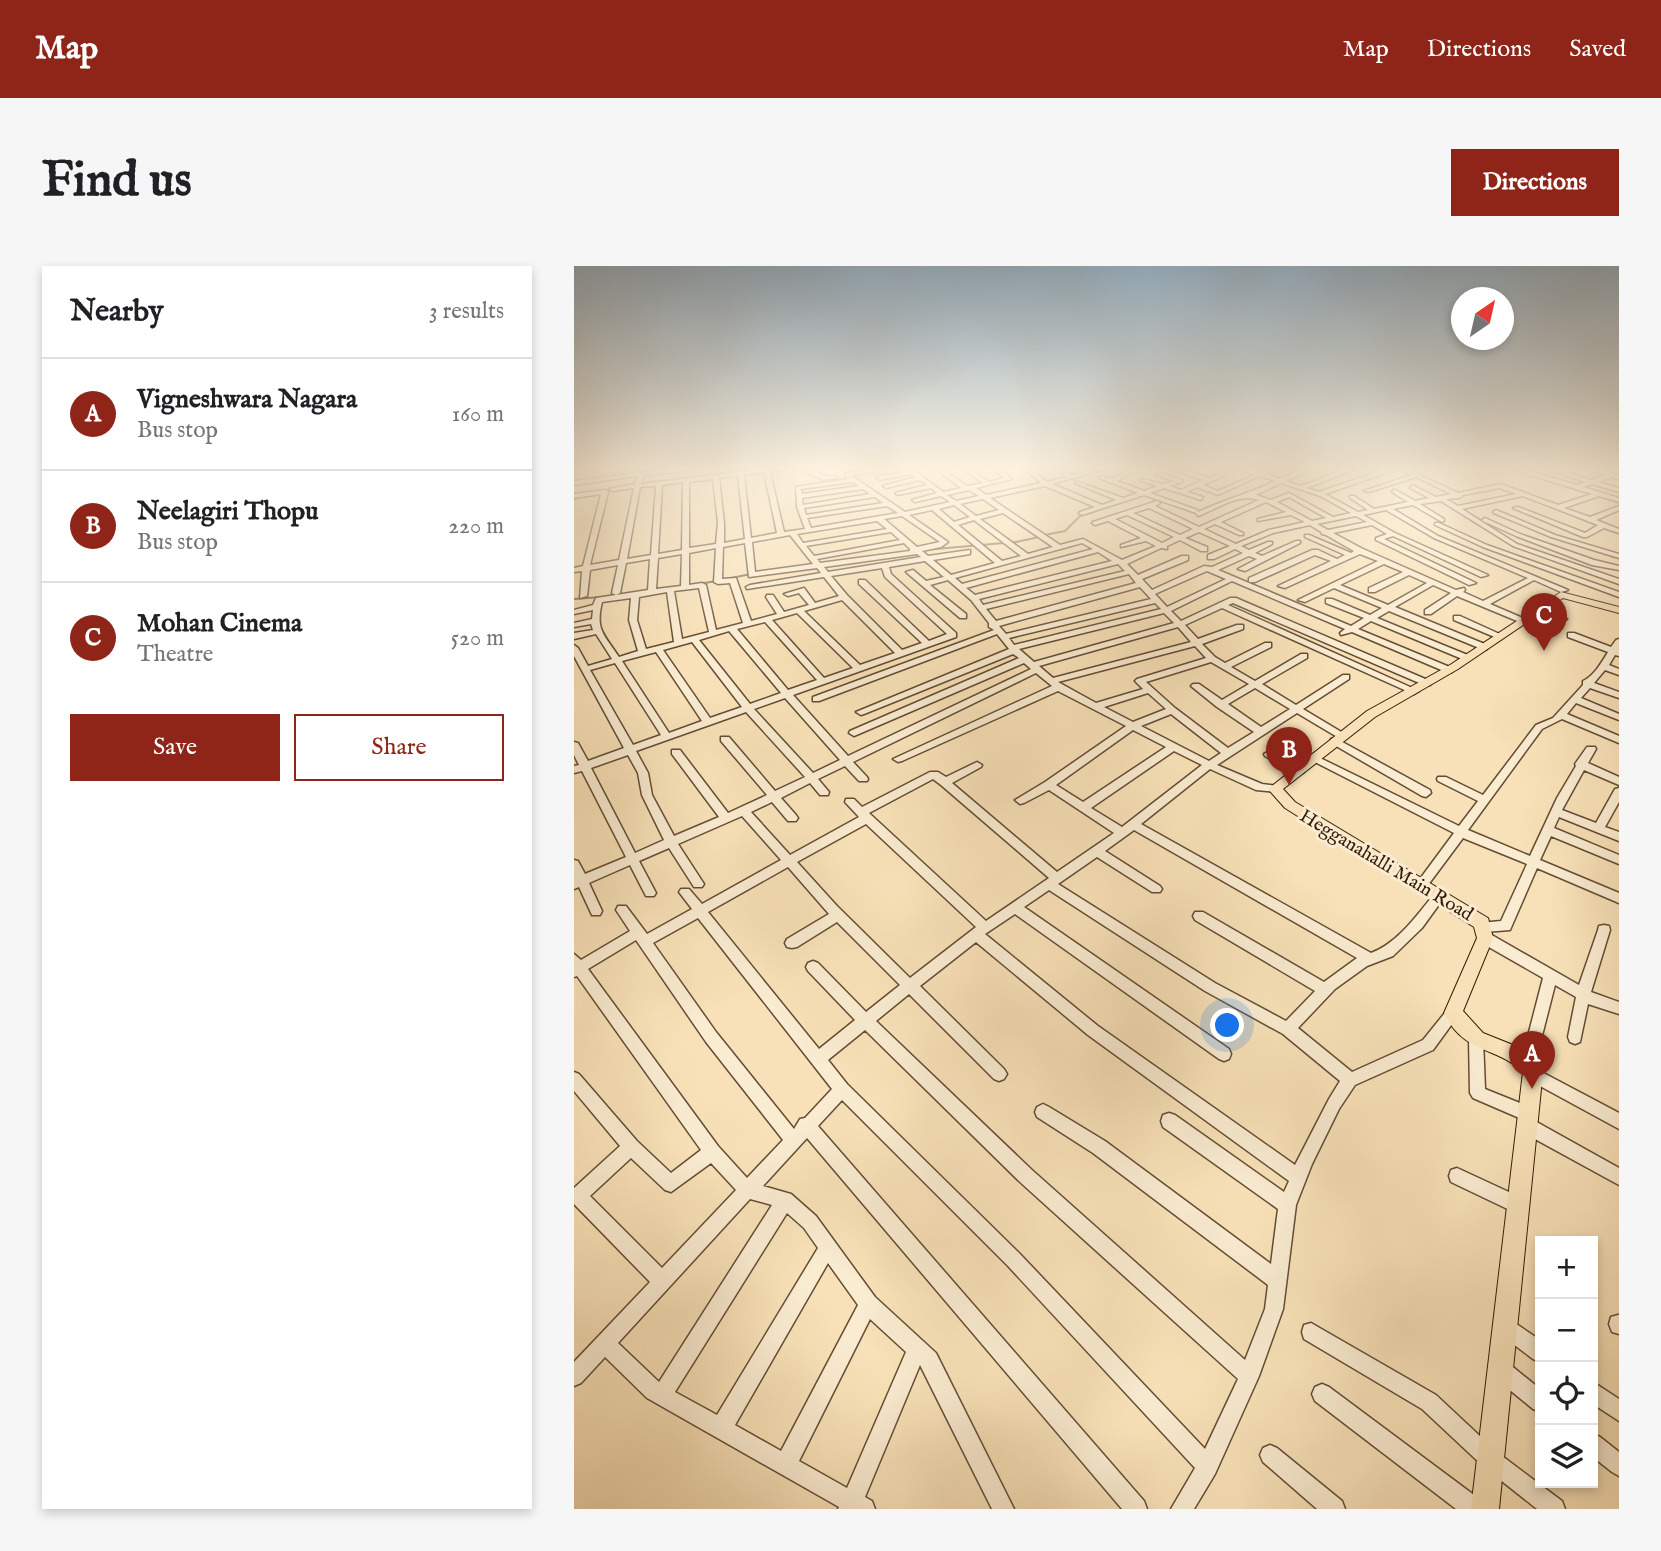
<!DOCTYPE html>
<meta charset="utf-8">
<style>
:root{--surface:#fff;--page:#f6f6f6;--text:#202124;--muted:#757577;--line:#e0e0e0;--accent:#8f2418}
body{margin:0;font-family:"IM FELL English",serif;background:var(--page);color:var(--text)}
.controls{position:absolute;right:21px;bottom:21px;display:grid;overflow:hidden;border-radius:0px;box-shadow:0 4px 10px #0003}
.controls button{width:63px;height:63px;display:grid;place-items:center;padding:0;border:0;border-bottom:2px solid var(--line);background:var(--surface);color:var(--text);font:35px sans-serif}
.compass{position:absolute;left:877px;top:21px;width:63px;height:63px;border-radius:50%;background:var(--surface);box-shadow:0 4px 10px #0003;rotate:34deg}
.you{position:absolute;left:654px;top:760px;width:24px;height:24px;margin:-18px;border:5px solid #fff;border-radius:50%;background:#1a73e8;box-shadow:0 0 0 10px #1a73e833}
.badge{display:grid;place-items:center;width:46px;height:46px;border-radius:50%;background:var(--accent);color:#fff;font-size:23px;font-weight:700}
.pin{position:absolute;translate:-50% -58px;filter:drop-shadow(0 2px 4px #0008)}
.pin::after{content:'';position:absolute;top:37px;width:24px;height:21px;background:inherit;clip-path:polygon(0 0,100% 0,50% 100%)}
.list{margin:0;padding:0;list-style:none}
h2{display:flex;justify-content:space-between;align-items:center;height:91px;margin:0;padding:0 28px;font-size:30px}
h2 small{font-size:23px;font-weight:400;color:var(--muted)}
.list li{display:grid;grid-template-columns:46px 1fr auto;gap:21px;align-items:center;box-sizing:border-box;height:112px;padding:0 28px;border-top:2px solid var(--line)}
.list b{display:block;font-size:26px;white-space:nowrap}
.list p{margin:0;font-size:23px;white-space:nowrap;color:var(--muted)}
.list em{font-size:23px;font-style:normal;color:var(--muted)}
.actions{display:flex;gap:14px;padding:21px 28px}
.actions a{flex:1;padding:16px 0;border:2px solid var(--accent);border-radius:0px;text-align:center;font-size:24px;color:var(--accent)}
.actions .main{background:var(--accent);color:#fff}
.icon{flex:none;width:38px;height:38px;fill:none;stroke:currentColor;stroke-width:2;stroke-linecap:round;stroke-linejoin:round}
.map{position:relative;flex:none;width:1045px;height:1243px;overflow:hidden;border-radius:0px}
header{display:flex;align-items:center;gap:42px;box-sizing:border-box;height:98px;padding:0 35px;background:var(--accent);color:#fff}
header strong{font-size:33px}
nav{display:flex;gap:38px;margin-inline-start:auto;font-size:24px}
.intro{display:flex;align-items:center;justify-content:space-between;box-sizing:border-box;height:168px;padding:0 42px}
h1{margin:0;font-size:49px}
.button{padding:18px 32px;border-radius:0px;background:var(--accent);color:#fff;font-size:24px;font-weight:700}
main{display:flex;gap:42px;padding:0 42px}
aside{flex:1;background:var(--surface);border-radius:0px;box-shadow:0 4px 10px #0003}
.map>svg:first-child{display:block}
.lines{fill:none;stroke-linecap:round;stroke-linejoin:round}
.stream{stroke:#816a4e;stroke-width:2}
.minor-casing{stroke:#644c34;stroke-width:3}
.major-casing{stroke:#331b08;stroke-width:2}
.minor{fill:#faecd1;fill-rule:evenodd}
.major{fill:#f8e1b8;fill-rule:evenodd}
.labels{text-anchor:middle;stroke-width:6;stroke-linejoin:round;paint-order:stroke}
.street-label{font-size:19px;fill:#331b08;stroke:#faecd1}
</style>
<header>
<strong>Map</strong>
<nav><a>Map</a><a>Directions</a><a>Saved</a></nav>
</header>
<div class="intro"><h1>Find us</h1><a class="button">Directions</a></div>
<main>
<aside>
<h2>Nearby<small>3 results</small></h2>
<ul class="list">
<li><span class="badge">A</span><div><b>Vigneshwara Nagara</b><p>Bus stop</p></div><em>160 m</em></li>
<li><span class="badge">B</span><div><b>Neelagiri Thopu</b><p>Bus stop</p></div><em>220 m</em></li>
<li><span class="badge">C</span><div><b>Mohan Cinema</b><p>Theatre</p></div><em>520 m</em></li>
</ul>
<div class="actions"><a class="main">Save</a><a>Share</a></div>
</aside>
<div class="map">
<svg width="1045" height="1243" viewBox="0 0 1045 1243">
<rect width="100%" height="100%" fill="#f8e1b8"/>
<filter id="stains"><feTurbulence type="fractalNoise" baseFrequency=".00286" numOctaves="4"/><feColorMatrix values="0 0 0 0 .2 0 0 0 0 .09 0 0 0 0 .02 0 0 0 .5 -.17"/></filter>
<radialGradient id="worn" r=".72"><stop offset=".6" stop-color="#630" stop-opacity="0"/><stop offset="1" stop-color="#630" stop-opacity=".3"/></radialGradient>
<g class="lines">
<g class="stream">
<path d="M471,269l20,-4 18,-18"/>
<path d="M437,277l28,-6"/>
<path d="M350,284l80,-7"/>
<path d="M152,313l25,-5"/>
<path d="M125,318l17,-3"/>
<path d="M0,333l28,-2"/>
</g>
<g class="minor-casing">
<g id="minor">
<path d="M11,201h12l-23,7v-4z"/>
<path d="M112,201h23l-66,9 -2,8 122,-15v-2h41l21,9h11v2l-12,2 -28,-12 -26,4 14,60 21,-3 -8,-22 -1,-20 52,-8 -3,-5 29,-7h13l-35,9 53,36 45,-10 -9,-6 -26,6 -3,-2 25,-7 -6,-5 -33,7 -3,-2 32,-8 -7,-5 -34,8 -3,-2 33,-9 -5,-3 -32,6 -2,-3 31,-6 -5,-4h7l33,25 18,-4 -28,-21h6l28,19 16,-3 -23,-16h7l22,15 15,-4 -13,-11h7l14,12 -36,9 10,7 55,-12 -18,-16h7l17,15 20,-5 -17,-10h8l15,8 28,-8h11l-60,17 50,21 14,-5 -41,-17v-2l48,17 15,-5 -39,-15v-2l12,3 24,-12h8l-26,14 27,10 13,-5 -16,-5v-2l22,5 11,-3 -18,-6 2,-3 24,8v2l-12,4 11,4 22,-10 -35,-13h10l31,11 9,-4 -16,-7h9l12,5c14,-6 23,-4 37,0l11,-5h9l-14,7 14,5 26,-12h9l-29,14 15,5 50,-19h9l-53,21 12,4 72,-25h13l54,26 43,-9 57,21 34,-11 -88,-27h11l62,18 9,-3 -46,-15h10l41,13 13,-5 -27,-8h11l31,8v4l-8,-2 -13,5 21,6v4l-27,-8 -9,3 36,11v4l-20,-6 -35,12 26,9 29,-11v4l-23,10 23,9v4l-15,-5 -17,9h-4l-70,-29 5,-1 67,26 13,-8 -75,-29 -61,13 55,35 102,35v5l-106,-38 -72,-45 -21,3 24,15v2l-2,1 -29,-17 -20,4 45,27 130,54 -7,2 -27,-12 -44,24 35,15 1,2 -4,2 -65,-27 -26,18h-6v-4l26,-17 -18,-8 -38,22 92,38v4l-3,1 -95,-39 -12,7 93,38 1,2 -4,3 -96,-40 -13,8 94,39v4h-6l-94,-40 -11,3 -1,-2 5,-4 -113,-48 -61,30 10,10 49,-23h6l194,83v4h-6l-191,-82 -5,2 191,86 -5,3 -3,-1 -189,-85 -37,17 13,14 39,-14h6v4l-41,15 13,13 10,6 40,-20h6v4l-40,20 24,14 46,-27h6v4l-45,26 34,21 47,-30h6v4l-46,30 45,27 -1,2h-8l-42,-25 -80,52 45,19 17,2 1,3 -1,3 -23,-2 -46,-21 -69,55 230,129c27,-10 46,-38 64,-60h8l2,3 -2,3 -21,29 -29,28 -26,10 -32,23 -37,39 54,44 71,-32 25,-31 5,-2 5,2 2,4 -27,37 -78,35 -16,24 -27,55 -16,41 -13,104 -24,67 -44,98 -21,35h-23l24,-41 -187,-202 -166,-166 -24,26 326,375 3,8h-25l-315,-371 -44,48 28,8 25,22 59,81 61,56 78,156h-22l-72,-144 -55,132 7,4 3,8h-37l1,-2 -192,-109 -42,-41 -24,26 -7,3v-24l76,-80 -76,-78v-16l46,-42 -46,-55v-19l5,2 58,67 34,32 30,-23 -124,-174 -3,1v-23l7,6 49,-29 -14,-21 2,-4h8l21,28 45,-25 -13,-17 2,-3h8l13,15 79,-44 -39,-44 -64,28 24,37 2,3 -2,3h-8l-25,-39 -30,13 17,32 -2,3h-8l-16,-31 -41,18 13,28 -2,4h-8l-13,-28 -5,2v-29l4,1 7,13 41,-17 -44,-86 -8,2v-7l5,-1 -5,-10v-13l4,1 10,18 36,-13 -50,-92v-11l4,3 10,18 24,-7 -16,-25 -22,5v-6l19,-3 -2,-6 -17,3v-4l18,-4 1,-9 -19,4v-4l19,-5 3,-7 20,-3 -4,-2 6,-28 -28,5 -3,26 -7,2 2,-27 -8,1v-4l9,-2 18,-72 -27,4v-4l31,-4 3,2 -18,73 29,-5 15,-72 -22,3 -3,-2 26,-5 2,-8 -63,9v-4zM665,203l16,6 -37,16 -15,-6zM824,203l13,6 -47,16 5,1 47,-15 35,17 -15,3 -24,-12 -2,3 19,10 -14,3 -21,-12 -2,3 16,10 -34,7 -20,-13h-4v2l18,12 -10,2 -33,-18zM190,206l13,61 -26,5 -7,-63zM164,210l7,63 -21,4v-20l-5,-45zM686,210l15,5c-25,12 -51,19 -77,31l-1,-2 -47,-17 14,-5 37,12 2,-3 -16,-5 10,-5 21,8zM139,213l5,44 -2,21 -27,4v-66zM109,216l-1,68 -24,4 4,-69zM278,216l7,4 -57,8 -1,-5zM707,217l39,13 31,17 -18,4 -44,-24 -18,7 -15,-5zM82,220l-5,69 -24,4 13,-72zM471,220l50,21 -15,5 -1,1 3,2 62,-20 52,18 2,3c20,-7 39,-23 61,-16l-60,27 -44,-21 5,-3 -3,-2 -64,21 -1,1 3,2 13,-4 33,17 -20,7v2l25,-6 10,5 -34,14 -39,-21 -23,6 -70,-47zM926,222l16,6 -58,12 -12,-7 14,-1 3,-3zM289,223l7,5 -67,11 -1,-7zM395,224l10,6 -23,5 -9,-6zM301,231l8,6 -77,12 -2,-7zM715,231l37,21 -14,3 -35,-19zM409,233l16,11 -23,6 -16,-12zM692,236l20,10 -28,7v2l33,-6 14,7 -36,8 -33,14 -32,-15 11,-5 24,11h4v-2l-22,-11zM380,239l16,12 -16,5 -15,-13zM313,240l11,7 -87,15 -4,-10zM575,242l44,21 -13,6 -47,-22zM358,244l63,53 -44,12 -18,-15 37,-6v-4l-42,6 -6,-5 19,-4 7,-5 -39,-27zM812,244l48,28 94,40 -45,23 -20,-9 2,-2 -1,-2 -8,2 -93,-41 -30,-16 39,-8 15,9 -11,4v2l93,45 7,-2 -92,-44 9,-3 88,41 7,-2 -93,-42 -32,-18zM429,247l50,34 -25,7 -48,-35zM553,249l47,22 -12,6 -47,-24zM328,250l38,26 -23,5 -33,-28zM782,250l11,6 -39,8 -11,-6zM400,254l47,36 -19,5 -44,-36zM303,255l10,8 -84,14 -6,-9zM736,259l11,7 1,2 4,1 28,16 -3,2 -42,-18h-4v2l40,18 -8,4 -19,-9h-6l-63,28v4h6l60,-27 16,6 -53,25 7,2 75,-34 18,7 -80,39 7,2 29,-14 48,20 -12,7 -38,-16h-6v4l38,15 -13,8 -133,-56 31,-14 8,3 -19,10 7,2 55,-28v-2h-4l-34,15 -7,-3 17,-9v-2h-4l-19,8 -8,-4 32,-13zM317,266l9,8 -86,16 -8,-10zM625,266l31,14 -22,9v4h6l21,-10 8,4 -31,14 -8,-1 -52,24 -10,-11 46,-19v-4h-6l-44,19 -11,-11 34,-16 6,1v-3l13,-6 21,11h6v-4l-22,-9zM216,269l23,29 -58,8 -3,-30zM171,277l4,34 68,-9 4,5 -71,12 -4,2 1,2 77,-12 15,19 -24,7 -11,-15 -20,6 4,2 11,-3 10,12 -25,7 -11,-17h-6l-1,2 11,17 -26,7 -15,-43 -14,1 1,-32zM330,277l6,6v2l-90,12 -3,-4zM508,277l11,6 -131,35 -7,-6zM142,282l-2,34 4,2 12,-1 13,40 -27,7 -10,-45 -4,-2 -13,2v-32zM524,286l14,9 -137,34 -9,-7zM108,288l-1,32 -25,3 2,-31zM343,288l4,3 -93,15 -4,-5zM76,293l-2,31 -32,5 4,-2 6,-30zM351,295l19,16 -18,4 -13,-11 -7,2 54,46h6v-4l-36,-29 18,-5 23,20 18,23v4l5,3 -181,67v4h6l178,-67 12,15 -153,63 5,3 3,-1 149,-60 6,4 -169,73 -1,2 5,3 170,-73 7,6 -183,87 -55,-61 163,-58v-4l-65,-59 -2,-7zM544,298l7,7 -142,34 -4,-6zM810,298l19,8 -34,16v4h6l34,-17 18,8 -39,22 -48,-20zM308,302l3,9 62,57 -18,7 -64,-61h-6v4l63,59 -20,7 -55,-55 -16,-19zM633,305l19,8 -59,28 -12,-13zM555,308l7,9 -140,38 -10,-12zM566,321l11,12 -145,35 -7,-8zM125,322l10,44 -27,7 -8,-48zM93,326l7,50 -28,7 -9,-29 2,-23zM57,332l-2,22 9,31 -19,6c-15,-23 -24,-27 -17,-55zM268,334l53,53 -35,12 -56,-54zM581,337l6,6 -147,36 -5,-7zM223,347l56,55 -29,10 -52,-58zM590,347l10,10 -140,39 -15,-13zM191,356l52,58 -29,10 -51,-61zM604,361l13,15 -138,36 -14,-12zM155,365l52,62 -31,11 -51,-64zM118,376l50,65 -32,11 -47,-68zM621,380l11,12 -69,21 -2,2 8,8 -47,14 -38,-21zM82,386l46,69 -33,12 -47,-72zM637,396l38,22 -27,16 -23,-16h-6l-2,2 26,21 37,25 -26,16 -53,-40 -29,-26zM41,397l46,72 -28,10 -43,-75zM462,407l16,13 -159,73 5,3 4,-1 156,-70 68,35 -81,56 -30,18 5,4 4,-1 25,-13 65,43 -57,39 -105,-89 29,-16 1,-2 -5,-3 -31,15 -8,-5h-8l-68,35 -8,-8h-8l-1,3 14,15 -69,38 -39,-43 21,-10 16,19h8l2,-3 -2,-3 -15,-17 29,-15 10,12h8l1,-3 -11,-13 27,-13 14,15h8l1,-2 -1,-2 -14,-15zM681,422l35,21 -29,18 -33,-23zM574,427l18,16 -33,13 -29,-15zM211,432l55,62 -27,13 -59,-64zM172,446l59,65 -30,14 -46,-54h-8v4l46,54 -39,18 -48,-63h-8v4l47,63 -45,19 -22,-41 -4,-22 -12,-22zM597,448l50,39 -12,8 -68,-35zM559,464l33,17 -83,55 -27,-17zM600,485l28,14 -80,62 -31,-19zM54,489l10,18 4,22 22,45 -29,13 -44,-85zM359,513l8,6 108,93 -63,43 -117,-108zM292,558l110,103 -66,51 -73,-72 -40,-44zM560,564l223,128 -33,24 -121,-70h-8l-2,4 2,4 120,71 -29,30 -71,-38 -157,-99 39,-27 55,35h8l2,-3 -2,-3 -55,-35zM214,601l41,47 -42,25 -2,4 2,4 5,1 5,-1 40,-25 63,63 -34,27 -48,-49 -5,-2 -5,2 -2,4 2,4 47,49 -36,29 -111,-137zM475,624l156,101 78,43 57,47 -11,18 -34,66 -197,-139 -113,-92 30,-20 204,145 5,2 5,-2 2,-5 -2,-5 -205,-142zM124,652l134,171 -27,29 -5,1 -6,10 -78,-97 -63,-89zM62,674l70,102 77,98 -36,38 -29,-32 -130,-177zM402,676l112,93 201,146 -5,11 -109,-77 -6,-2 -6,2 -2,6 2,6 115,82 -7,55 -166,-123 -56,-34 -6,-3 -6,3 -2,5 2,5 56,36 175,132 -3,24 -20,51 -213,-190 -156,-149 33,-27 85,85 5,2 5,-2 3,-5 -3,-5 -84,-83zM291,764l155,152 218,197 -33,70 -185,-195 -173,-170 -19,-24zM57,892l34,32 6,2 40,-29 25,27 -74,78 -72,-72zM176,933l22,6 -113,177 -41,-39zM213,947l17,15 14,20 -101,167 -42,-23zM254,997l30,42 -77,146 -46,-26zM296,1053l36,33 -59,136 -48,-27z"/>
<path d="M850,201h7v1l-3,2z"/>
<path d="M884,201h8l-5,3z"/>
<path d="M922,244l59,25 64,19v4l-68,-21 -57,-24 -1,-1z"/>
<path d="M911,252l35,16 74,26 25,6v4l-27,-5 -76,-29 -33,-15 -1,-1z"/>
<path d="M861,257h4l48,22 132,47v5l-136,-50 -48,-22z"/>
<path d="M955,346h6l20,9 8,-4 4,2 -11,7 -27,-10z"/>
<path d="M880,350h6l44,20 -7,2 -43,-18z"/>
<path d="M994,367h6l37,14 5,-7 3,-1v17l-4,-1 -6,10 10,4v6l-14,-5 -11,13 25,9v6l-29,-10 -9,10 38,16v6l-43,-17 -9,11 52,22v7l-57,-24 -20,10 -74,101 62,26 27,-58 19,-32 -1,-2 12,-17h8l1,2 -8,14 31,14v8l-35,-15 -22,40 34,13 19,-34 4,-1v14l-14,25 14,5v9l-60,-24 -5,11 65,27v9l-68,-28 -11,24 79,33v10l-82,-35 -27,62 -25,2 -5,-1 -1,-4 1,-4 21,-2 26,-57 -64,-26 -38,51h-8l-2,-3 2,-3 37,-50 -145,-74 5,-3 4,1 141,69 19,-25 -40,-20 -1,-2 1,-2h8l37,18 53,-70 17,-7 30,-33v-4c11,-5 19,-19 25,-29l-40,-15z"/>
<path d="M761,472l95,52 1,3 -5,4 -4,-1 -91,-53v-4z"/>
<path d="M695,485l34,18 1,2 -1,2h-8l-30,-17 -1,-2z"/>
<path d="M1030,659l5,1 1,4 -19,62 28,10v12l-31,-10 -8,38 -5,2 -5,-2 -2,-5 8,-40 -21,-12 -20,78 -2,5 -5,2 -5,-2 -2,-5 22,-85 -63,-36 -2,-4 2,-4 5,-1 5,1 89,51 19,-55 1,-4z"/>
<path d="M902,766l5,2 2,5 2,50 50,20 2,5 -4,6 86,48v17l-97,-53 -2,-6 4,-6 -51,-22 -3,-5 -1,-54 2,-5z"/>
<path d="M960,802l85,45v16l-90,-49 -3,-5 3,-5z"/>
<path d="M883,902l67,31 3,6 -3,6 -6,3 -67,-32 -2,-6 2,-6z"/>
<path d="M929,1049l37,25v22l-7,-3 -37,-28 -2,-7 2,-7z"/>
<path d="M1044,1049h1v19l-7,-2 -3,-8 2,-7z"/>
<path d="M737,1057l125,72 62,58 64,48 3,8h-28l-53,-42 -62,-58 -118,-70 -2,-7 2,-7z"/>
<path d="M927,1094l7,3 32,26v23l-7,-3 -39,-32 -3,-7 3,-7z"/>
<path d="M1019,1116l26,17v22l-26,-17z"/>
<path d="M748,1118l7,3 153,114 3,8h-29l-141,-108 -3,-7 3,-7z"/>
<path d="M1019,1168l7,3 19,15v24l-7,-4 -19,-15z"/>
<path d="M696,1179l7,3 65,53 3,8h-28l-54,-47 -3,-7 3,-7z"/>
</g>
</g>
<g class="major-casing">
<path id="major" d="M987,326l58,15v6l-56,-15 -105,71 -83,48 -92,72 12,13 193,116 5,20 -30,73 20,22 45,18 15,18 -44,440h-28l52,-437c-26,-26 -59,-17 -79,-59l33,-75 -3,-11 -189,-119 -17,-19 99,-78 83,-46z"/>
</g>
<use href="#minor" class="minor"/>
<use href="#major" class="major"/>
</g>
<linearGradient id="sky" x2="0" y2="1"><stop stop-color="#93abbd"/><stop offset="0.54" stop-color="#fcf2df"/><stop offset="1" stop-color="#fcf2df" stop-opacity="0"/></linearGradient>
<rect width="1045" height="375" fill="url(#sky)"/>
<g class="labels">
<g class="street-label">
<text transform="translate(813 598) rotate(31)" y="7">Hegganahalli Main Road</text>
</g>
</g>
<rect width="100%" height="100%" filter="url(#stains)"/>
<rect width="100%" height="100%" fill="url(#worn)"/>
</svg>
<div class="controls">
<button>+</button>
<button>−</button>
<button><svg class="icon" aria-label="locate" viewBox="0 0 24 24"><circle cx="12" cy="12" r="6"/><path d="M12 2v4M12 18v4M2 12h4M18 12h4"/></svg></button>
<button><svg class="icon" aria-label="layers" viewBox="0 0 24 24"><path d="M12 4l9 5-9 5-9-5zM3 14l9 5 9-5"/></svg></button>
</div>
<svg class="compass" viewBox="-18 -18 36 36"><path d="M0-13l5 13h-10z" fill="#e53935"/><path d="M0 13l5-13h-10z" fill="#757577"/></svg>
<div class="you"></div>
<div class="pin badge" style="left:958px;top:823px">A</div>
<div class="pin badge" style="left:715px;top:519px">B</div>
<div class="pin badge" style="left:970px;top:385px">C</div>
</div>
</main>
